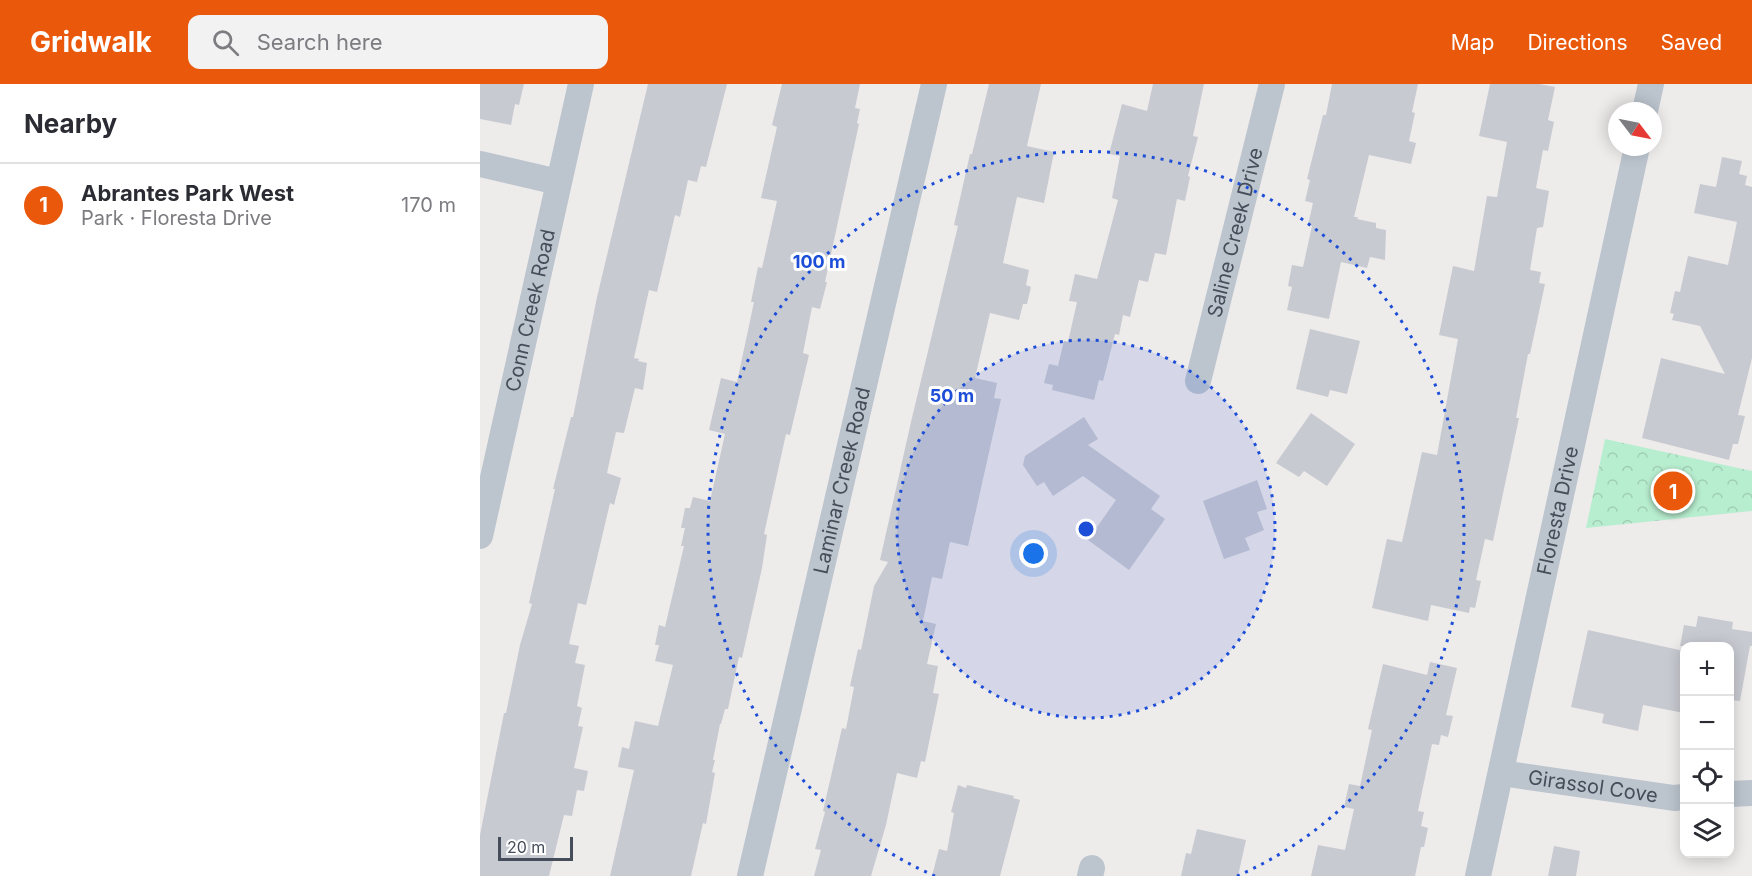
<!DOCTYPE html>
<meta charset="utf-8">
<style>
:root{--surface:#fff;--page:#f2f2f3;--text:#2b2b33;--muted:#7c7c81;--line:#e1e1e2;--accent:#ea580c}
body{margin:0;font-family:Inter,sans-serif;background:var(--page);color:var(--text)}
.controls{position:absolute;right:18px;bottom:18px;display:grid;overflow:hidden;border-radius:12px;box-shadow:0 3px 15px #0003}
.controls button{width:54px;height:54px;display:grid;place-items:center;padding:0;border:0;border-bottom:2px solid var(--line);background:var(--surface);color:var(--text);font:30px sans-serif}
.compass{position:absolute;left:1128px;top:18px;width:54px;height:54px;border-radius:50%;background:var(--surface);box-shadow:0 3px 15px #0003;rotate:122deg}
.scale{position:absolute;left:18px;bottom:15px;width:75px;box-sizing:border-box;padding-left:6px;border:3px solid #444d59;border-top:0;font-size:16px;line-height:21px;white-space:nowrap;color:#444d59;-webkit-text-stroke:4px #fff;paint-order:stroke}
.you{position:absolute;left:554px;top:470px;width:21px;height:21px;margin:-15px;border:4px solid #fff;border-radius:50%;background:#1a73e8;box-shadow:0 0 0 9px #1a73e833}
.badge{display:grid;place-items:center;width:39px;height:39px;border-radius:50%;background:var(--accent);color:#fff;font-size:20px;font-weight:700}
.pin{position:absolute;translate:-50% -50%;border:3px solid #fff;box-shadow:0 2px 6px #0006}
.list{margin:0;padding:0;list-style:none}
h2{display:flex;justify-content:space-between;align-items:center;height:78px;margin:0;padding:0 24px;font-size:26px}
h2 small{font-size:20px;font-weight:400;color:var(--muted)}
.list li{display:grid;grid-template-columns:39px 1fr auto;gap:18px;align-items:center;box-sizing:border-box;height:84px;padding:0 24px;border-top:2px solid var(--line)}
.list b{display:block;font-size:22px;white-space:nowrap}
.list p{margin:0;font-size:20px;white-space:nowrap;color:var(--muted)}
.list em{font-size:20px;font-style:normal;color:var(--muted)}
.icon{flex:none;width:33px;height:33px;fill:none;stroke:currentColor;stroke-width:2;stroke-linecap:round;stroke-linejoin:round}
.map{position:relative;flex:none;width:1272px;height:792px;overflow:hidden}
header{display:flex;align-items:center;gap:36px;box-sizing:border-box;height:84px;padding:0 30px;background:var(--accent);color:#fff}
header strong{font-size:28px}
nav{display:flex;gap:33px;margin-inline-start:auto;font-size:21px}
.search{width:420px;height:54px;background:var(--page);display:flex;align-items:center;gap:15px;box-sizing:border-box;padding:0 21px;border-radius:12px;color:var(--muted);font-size:22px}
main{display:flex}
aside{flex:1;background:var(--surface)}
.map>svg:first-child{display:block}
.park{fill:url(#park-crowns)}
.building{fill:#c8cad1}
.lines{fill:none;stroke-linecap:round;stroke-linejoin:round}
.street{stroke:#bcc5ce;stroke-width:26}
.ring{fill:none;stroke:#1d4ed8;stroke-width:3;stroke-dasharray:3 6}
.labels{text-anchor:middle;stroke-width:6;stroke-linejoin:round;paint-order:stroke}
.street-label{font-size:20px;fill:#444d59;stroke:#fff}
.centre{fill:#1d4ed8;stroke:#fff;stroke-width:3}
.ring-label{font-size:18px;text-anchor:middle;font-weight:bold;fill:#1d4ed8;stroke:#fff;stroke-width:6;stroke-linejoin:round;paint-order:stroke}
</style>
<header>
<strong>Gridwalk</strong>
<div class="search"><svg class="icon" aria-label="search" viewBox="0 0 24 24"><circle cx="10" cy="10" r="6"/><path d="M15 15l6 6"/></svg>Search here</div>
<nav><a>Map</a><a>Directions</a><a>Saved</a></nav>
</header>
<main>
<aside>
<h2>Nearby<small></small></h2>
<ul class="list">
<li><span class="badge">1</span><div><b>Abrantes Park West</b><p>Park · Floresta Drive</p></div><em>170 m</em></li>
</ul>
</aside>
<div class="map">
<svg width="1272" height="792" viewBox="0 0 1272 792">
<defs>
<pattern id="park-crowns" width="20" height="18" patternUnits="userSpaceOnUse" patternTransform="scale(1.5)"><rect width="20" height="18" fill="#b8eed0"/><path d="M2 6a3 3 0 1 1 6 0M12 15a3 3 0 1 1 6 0" fill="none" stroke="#9fceb5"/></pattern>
</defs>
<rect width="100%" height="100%" fill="#eeebeb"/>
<path class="park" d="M1125,355l147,32v40l-166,17z"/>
<g class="building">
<path d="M0,0h44l-5,21 -4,-1 -4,21 -31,-6z"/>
<path d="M168,0h79l-21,83 -5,-1 -4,16 -9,-2 -8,37 -5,-2 -18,77 -8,-2 -15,68 5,1 -1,2 9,2 -4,27 -8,-2 -11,45 -8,-1 -9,41 14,5 -7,27 -4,-2 -24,102 -8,-2 -9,41 10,2 -4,17 10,2 -8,41 5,2 -4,18 5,1 -9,41 14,3 -4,20 -7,-1 -5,26 -8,-1 -15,61h-69v-41l24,-122h2l14,-68 12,-41 -3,-1 26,-114h-2l18,-72h2l24,-120z"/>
<path d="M302,0h78l-5,24 5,1 -3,14 2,1 -34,158h2l-7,27 -8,-2 -9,46 6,2 -19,80 -4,-1 -22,100 3,1 -5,33 -20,90 -3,-1 -11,52h-3l-4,15h-1l-7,36h2l-3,12 3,1 -9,51 -3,-1 -12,53h-81l24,-106 -16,-3 4,-20 7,2 6,-28 23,5 15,-61 -18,-4 4,-16h-4l4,-20 6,2 19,-81h-3l4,-18h-4l4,-20h5l3,-11 17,4 15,-67 -16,-4 12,-52 16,4 17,-80h-3l7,-35 4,1 15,-67 -16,-3 16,-71 -5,-2z"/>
<path d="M509,0h52l-14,62 27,6 -10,51 -27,-6 -14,66 26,7 -3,15 5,2 -4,17h-4l-4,16 -29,-7 -15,65 22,5 -3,15 7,1 -33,147 -18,-4 -8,37 -10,-2 -9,44 13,3 -9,40 11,2 -5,27 6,1 -14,68 -4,-1 -4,17 -20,-5 -11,52 -15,51h-57l7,-26 -6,-1 10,-37 -2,-1 19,-83 4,1 8,-42 -4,-1 8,-37 3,1 13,-64 14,-24 -8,-2 31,-138 47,-196 -4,-1 16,-71h2z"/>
<path d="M673,0h51l-11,52 5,1 -10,39 2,1 -5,24 -8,-2 -11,56 -11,-2 -7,29 -9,-2 -9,37 -7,-2 -4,20 -4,-1 -12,47 -4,-1 -5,20 -42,-10 1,-5 -9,-2 5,-19 9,2 6,-25 4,1 9,-40 -8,-1 6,-27 22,5 21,-79 -6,-2 8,-42 -11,-2 13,-50 25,7z"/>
<path d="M852,0h86l-6,28 3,1 -6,28 7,2 -5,21 -42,-9 -15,62h4l-1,2 19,4v5l10,2 -1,30 -15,-3 -3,11 -26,-6 -12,57 -42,-9 5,-23 -4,-1 4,-21 11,2 9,-41 -4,-1 5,-22 -8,-2 5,-21 -3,-1 16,-64h3z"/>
<path d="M1010,0h49l16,3 -7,33 6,2 -6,29 -5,-1 -7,38 13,3 -6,36 -6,1 -7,42 11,2 -2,11 6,1 -15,70h-2l-12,64h3l-26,123 -8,-2 -9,41 5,1 -6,27 -5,-1 -1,6 -38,-8 -3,16 -56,-13 15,-69 15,3 20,-90 15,3 21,-116 -19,-4 14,-69 21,5 13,-75 10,1 10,-55 -28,-6z"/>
<path d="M1242,73l20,4 -3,13 8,2 -2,9 7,2v171l-14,57 7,1 -7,28h-5l-4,16 -87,-22 19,-80 64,16 -25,-48 -28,-6 2,-6 -4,-1 5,-22 5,1 8,-36 40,9 9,-43 -43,-9 6,-29 16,3z"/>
<path d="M830,245l50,12 -13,53 -17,-4 -2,7 -32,-8z"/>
<path d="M831,329l44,31 -28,42 -23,-15 -5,6 -23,-14z"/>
<path d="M604,333l14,22 -10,6 72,51 -9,13 14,10 -36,51 -41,-30 28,-40 -33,-24 -30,20 -9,-14 -7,4 -14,-21 2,-9z"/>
<path d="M777,396l10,29 -10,3 7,18 -19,8 5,12 -26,9 -21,-58z"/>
<path d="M1218,532l35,6 -1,7 20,3v14h-2l-10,55 -10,-1v-54h-50l4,-21 12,2z"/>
<path d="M1108,546l96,21v62l-41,-8 -5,26 -36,-8 2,-9 -33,-7z"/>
<path d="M950,578l27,6 -11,47 7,1 -5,21 -7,-2 -2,10 -7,-1 -14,67 6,1 -3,14 7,2 -4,19h-3l-6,29h-104l7,-31 27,5 9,-41 -10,-2 5,-23 11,2 12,-56 -4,-1 15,-65 44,11z"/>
<path d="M478,701l8,3 1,-3 47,11 -1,2 7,2 -20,76h-68l7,-27 8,2 7,-38 -3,-1z"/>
<path d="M717,745l49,11 -8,36h-57l5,-23 5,1z"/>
<path d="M1074,762l26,5 -4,25h-28z"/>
</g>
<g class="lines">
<g class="street">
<path d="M1165,27l6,-27"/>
<path d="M0,80l78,18"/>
<path id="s1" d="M718,297l74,-297"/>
<path id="s2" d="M0,452l101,-452"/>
<path id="s3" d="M1021,689l173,25 10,-1"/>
<path d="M1250,710l22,-1"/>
<path id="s4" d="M270,792l184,-792"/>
<path d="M610,792l2,-8"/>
<path id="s5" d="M998,792l159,-729"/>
</g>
</g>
<circle cx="606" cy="445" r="189" fill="#1d4ed8" fill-opacity=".12"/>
<g class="ring">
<circle cx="606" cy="445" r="189"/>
<path d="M455 792A378 378 0 1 1 757 792"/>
</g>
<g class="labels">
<g class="street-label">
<text dy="7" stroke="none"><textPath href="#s1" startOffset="153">Saline Creek Drive</textPath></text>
<text dy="7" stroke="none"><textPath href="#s2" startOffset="231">Conn Creek Road</textPath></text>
<text dy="7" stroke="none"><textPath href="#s4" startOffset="406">Laminar Creek Road</textPath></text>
<text dy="7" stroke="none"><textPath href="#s5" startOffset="374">Floresta Drive</textPath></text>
<text dy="7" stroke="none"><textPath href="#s3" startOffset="93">Girassol Cove</textPath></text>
</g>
</g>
<circle cx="606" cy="445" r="9" class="centre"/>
<g class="ring-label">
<text x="339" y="184">100 m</text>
<text x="472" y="318">50 m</text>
</g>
</svg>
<div class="controls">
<button>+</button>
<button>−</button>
<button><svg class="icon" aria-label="locate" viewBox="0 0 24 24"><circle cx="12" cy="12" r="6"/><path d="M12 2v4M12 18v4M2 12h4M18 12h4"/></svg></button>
<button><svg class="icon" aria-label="layers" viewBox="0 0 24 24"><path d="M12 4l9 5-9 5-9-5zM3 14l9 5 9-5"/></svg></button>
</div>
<svg class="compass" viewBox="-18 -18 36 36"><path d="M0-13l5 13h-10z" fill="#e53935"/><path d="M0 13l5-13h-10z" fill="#7c7c81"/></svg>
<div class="scale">20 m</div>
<div class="you"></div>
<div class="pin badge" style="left:1193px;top:407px">1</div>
</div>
</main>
